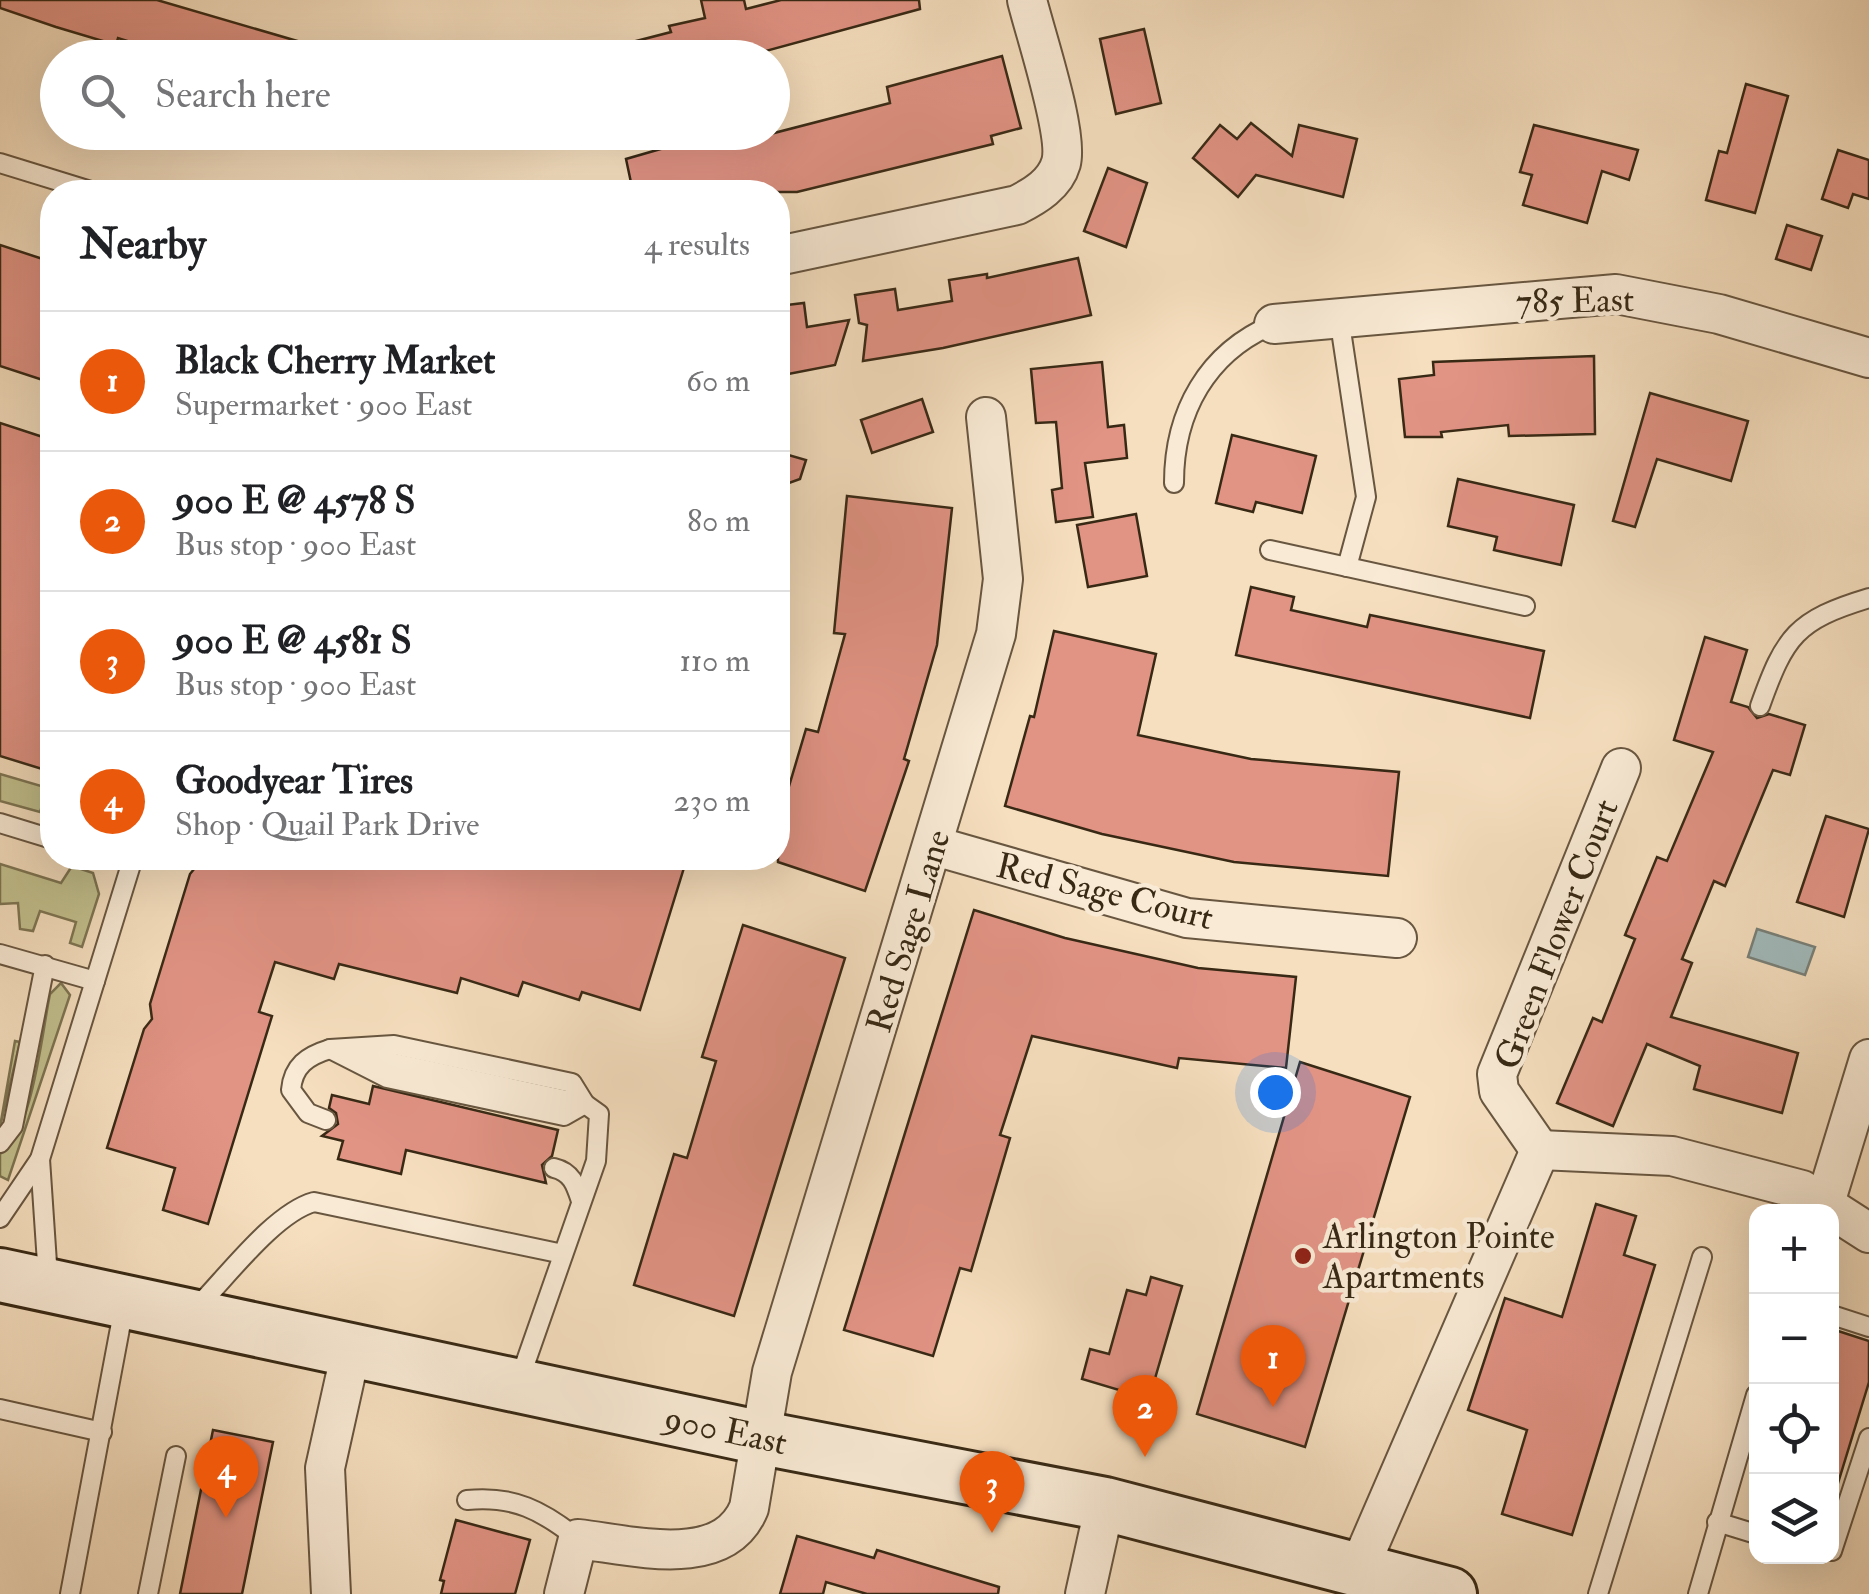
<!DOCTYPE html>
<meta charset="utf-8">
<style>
:root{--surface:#fff;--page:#f6f6f6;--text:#202124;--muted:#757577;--line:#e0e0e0;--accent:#ea580c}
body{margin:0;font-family:"IM FELL Double Pica",serif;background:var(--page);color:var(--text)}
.controls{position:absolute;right:30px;bottom:30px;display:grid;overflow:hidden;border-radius:20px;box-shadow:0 10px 40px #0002}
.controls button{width:90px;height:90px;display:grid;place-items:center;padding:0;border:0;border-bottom:2px solid var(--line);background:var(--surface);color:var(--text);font:50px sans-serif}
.you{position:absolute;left:1275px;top:1092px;width:35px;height:35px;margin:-25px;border:8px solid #fff;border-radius:50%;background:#1a73e8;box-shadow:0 0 0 15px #1a73e833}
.badge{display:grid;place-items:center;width:65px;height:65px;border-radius:50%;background:var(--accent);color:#fff;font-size:32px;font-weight:700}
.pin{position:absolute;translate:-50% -82px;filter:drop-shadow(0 2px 5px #0008)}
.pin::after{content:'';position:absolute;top:52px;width:35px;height:30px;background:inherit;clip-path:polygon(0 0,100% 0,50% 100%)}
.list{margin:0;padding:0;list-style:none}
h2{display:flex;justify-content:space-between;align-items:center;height:130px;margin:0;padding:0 40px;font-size:42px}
h2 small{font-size:32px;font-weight:400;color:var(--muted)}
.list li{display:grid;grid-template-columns:65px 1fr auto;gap:30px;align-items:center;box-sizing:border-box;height:140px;padding:0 40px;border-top:2px solid var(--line)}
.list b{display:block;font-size:38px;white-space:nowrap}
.list p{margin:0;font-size:32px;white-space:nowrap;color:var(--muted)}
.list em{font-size:32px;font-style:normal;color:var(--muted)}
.icon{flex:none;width:55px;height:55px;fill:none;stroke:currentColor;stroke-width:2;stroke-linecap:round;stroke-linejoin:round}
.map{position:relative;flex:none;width:1869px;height:1594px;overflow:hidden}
.search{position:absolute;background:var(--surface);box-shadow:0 10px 40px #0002;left:40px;top:40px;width:750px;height:110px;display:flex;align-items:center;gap:25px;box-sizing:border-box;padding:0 35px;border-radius:55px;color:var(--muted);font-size:38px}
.panel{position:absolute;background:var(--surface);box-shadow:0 10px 40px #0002;left:40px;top:180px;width:750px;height:690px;border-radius:40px}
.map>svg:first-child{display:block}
.green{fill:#c2c08e;stroke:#7d7452;stroke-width:2.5}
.water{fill:#a1babc;stroke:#778079;stroke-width:2.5}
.building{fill:#e19384;stroke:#382915;stroke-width:2.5}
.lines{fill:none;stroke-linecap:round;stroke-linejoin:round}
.lane-casing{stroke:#685640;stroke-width:22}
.street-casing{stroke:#685640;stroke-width:42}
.secondary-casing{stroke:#382915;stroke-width:58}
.lane{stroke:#f9ead5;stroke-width:18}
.street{stroke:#f9ead5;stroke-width:38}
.secondary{stroke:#f9ead5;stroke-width:52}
.poi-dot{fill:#8f2418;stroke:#f9ead5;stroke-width:4}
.labels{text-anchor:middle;stroke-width:9;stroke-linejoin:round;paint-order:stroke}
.street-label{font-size:35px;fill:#382915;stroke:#f9ead5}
.poi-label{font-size:35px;fill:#382915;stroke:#f9ead5;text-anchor:start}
</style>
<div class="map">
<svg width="1869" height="1594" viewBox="0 0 1869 1594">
<rect width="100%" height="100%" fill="#f6dfbf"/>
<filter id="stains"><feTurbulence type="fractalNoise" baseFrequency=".002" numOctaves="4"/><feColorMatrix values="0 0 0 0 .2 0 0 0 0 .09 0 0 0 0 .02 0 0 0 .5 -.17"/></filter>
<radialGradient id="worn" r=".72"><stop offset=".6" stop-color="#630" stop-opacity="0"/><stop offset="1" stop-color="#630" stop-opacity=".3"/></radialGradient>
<g class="green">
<path d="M0,774l48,14 -8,24 -40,-11z"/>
<path d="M0,864l61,19 11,-17 21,7 6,21 -17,53 -12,-4 6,-21 -36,-11 -7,20 -13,-2 -2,-26 -18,1z"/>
<path d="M61,983l9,12 -62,185 -8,-4v-22c32,-18 42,-122 50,-160z"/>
<path d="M15,1041l5,1 -20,85z"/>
</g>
<path class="water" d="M1757,929l58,18 -10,28 -57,-18z"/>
<g class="building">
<path d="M0,0h157l171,50 -1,8h-145l-64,-20 -2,7 -60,-18 -56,-19z"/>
<path d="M701,0h43l2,9 35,-9h138l1,9 -180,49h-130l-1,-10 62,-16 -2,-6 36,-8z"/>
<path d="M1144,29l17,74 -45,11 -16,-75z"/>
<path d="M1002,56l19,72 -30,8 2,8 -196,48h-164l-7,-33 90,-26 4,14 170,-44 -3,-16z"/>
<path d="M1746,84l42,12 -33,117 -49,-13 13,-49 8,2z"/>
<path d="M1251,123l41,33 7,-31 58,14 -14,58 -87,-22 -18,22 -45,-39 27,-33 17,14z"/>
<path d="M1534,125l104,25 -9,30 -27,-9 -15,52 -64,-18 9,-30 -12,-3z"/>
<path d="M1838,150l31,10v39l-16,-5 -5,14 -26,-9z"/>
<path d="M1108,168l39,15 -21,64 -42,-16z"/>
<path d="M1787,225l35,11 -11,34 -35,-11z"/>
<path d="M0,245l52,17v121l-52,-17z"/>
<path d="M1078,258l13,57 -148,33 -80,13 4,-36 -8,-2 -4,-28 40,-6 3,21 54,-9 -3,-21 38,-6v4z"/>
<path d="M804,303l3,24 42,-7 -14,45 -57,11v-70z"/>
<path d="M1594,356l1,78 -86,2 -1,-11 -67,7 1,5h-37l-6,-58 35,-4 -1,-13z"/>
<path d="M1102,362l6,65 16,-2 3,33 -42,5 8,54 -37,5 -4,-32 10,-2 -6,-66 -20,1 -5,-54z"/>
<path d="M1650,393l98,28 -17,60 -74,-22 -22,68 -22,-6z"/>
<path d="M922,399l11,33 -61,21 -11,-33z"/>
<path d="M0,423l52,17v332l-52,-16z"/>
<path d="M1232,435l84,21 -14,57 -46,-11 -3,10 -37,-9z"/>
<path d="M778,452l28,8 -6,19 -22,8z"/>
<path d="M1458,479l116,26 -13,60 -67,-15 3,-13 -49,-11z"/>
<path d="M847,496l105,12 -15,137 -33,114 5,2 -44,130 -87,-29v-38l9,-31 19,-64 12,3 27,-98 -11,-1z"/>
<path d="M1136,514l11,62 -59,11 -11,-62z"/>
<path d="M1251,587l43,10 -3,13 76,17 3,-12 174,36 -14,67 -294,-63z"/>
<path d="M1054,631l102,23 -18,81 113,24 148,13 -11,104 -154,-14 -132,-28 -97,-28 25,-90 4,1z"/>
<path d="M1705,637l42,13 -16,52 17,5 9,11 12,-4 36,11 -15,50 -17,-5 -48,116 -11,-5 -32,78 10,4 -21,54 127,36 -16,60 -88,-24 6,-23 -53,-22 -34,82 -56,-23 36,-85 9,4 33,-83 -10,-4 32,-78 10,4 46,-109 -39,-12z"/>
<path d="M1826,816l43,13 -25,88 -47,-15z"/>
<path d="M203,858h484l-47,152 -58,-18 -3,8 -56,-18 -5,14 -57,-18 -4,15 -118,-29 -5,15 -59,-17 -16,50 13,4 -64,208 -45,-14 12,-42 -68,-20 37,-119 8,-10 -2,-15 40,-130z"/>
<path d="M974,910l91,28 133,30 98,9 -10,91 -107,-10 -2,10 -145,-32 -32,99 10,3 -39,133 -11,-3 -27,88 -89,-26z"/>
<path d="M743,925l102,33 -111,358 -100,-31 40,-131 13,4 29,-97 -14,-4z"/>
<path d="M1300,1062l110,35 -105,350 -108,-33z"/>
<path d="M373,1086l185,44 -6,26 -10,9 4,18 -140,-33 -5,24 -63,-15 5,-18 -21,-5 16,-12 -2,-11 -7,-5 3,-13 37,9z"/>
<path d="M1596,1204l40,12 -12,39 31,10 -83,270 -70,-21 25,-84 -59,-20 37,-112 57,19z"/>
<path d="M1151,1277l31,9 -33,113 -67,-20 8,-30 19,5 18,-64 19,5z"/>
<path d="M1832,1329l37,12v41l-31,101 -6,-1z"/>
<path d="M213,1430l60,12 -31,152h-62z"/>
<path d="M456,1520l74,20 -15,54h-74l3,-13 -4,-1z"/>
<path d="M797,1536l77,22 3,-8 122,37 -1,7h-131l-41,-12 -3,12h-43z"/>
</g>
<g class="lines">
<g class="lane-casing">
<g id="lane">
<path d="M0,163l94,29"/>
<path d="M1339,317l27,180 -19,70"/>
<path d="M1174,483c0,-71 33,-131 100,-159"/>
<path d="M1270,550l255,56"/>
<path d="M1760,706c25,-70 36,-86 109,-108"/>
<path d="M0,823l52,16"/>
<path d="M0,954l95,27"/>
<path d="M394,1045l178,38 13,21 -21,12 -177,-38 -57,-29z"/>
<path d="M326,1120l-18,-7 -17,-23c2,-24 16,-34 39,-41l255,55 14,10 -3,47 -77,220"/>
<path d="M0,1143l13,-17 32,-161"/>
<path d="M40,1159l8,119"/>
<path d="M554,1168c18,4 22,18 27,33"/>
<path d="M0,1218l40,-59 93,-301"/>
<path d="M196,1308c30,-30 78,-95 118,-106l249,52"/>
<path d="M1832,1315l37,12"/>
<path d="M0,1409l102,23"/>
<path d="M467,1500c46,-5 76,11 111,39"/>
<path d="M1717,1522l39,12"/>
<path d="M1832,1551l37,-113"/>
<path d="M70,1594l54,-287"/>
<path d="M148,1594l28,-138"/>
<path d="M1598,1594l104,-337"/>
<path d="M1698,1594l58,-199"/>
</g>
</g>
<g class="street-casing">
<g id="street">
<path d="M778,256l239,-51c18,-9 38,-21 44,-42 8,-29 -26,-130 -34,-163"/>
<path d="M1274,324l342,-30 103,20 150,44"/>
<path d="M935,846l252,72 210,20"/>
<path d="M1540,1150l-41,-59 -2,-17 124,-306"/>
<path d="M1540,1150l132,6 130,34 67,43"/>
<path d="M1825,1203l44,-144"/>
<path d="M1359,1568l181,-418"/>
<path d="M331,1594l-6,-126 26,-117"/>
<path d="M564,1594l14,-55c54,6 145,32 171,-31l23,-136 224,-738 7,-55 -17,-162"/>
<path d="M1085,1594l20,-90"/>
</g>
</g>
<g class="secondary-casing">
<path id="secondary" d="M0,1275l762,163 343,66 345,90"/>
</g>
<use href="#lane" class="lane"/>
<use href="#street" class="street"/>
<use href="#secondary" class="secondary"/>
</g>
<circle class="poi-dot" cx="1303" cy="1256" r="10"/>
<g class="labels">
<g class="street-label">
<text transform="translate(1575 300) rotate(-1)" y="12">785 East</text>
<text transform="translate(1105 891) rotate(14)" y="12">Red Sage Court</text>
<text transform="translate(908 931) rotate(-73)" y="12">Red Sage Lane</text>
<text transform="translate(1556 934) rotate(-69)" y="12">Green Flower Court</text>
<text transform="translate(726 1430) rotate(12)" y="12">900 East</text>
</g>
<g class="poi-label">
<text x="1323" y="1248">Arlington Pointe<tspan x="1323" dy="40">Apartments</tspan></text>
</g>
</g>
<rect width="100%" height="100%" filter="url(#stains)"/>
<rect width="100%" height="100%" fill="url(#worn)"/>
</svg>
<div class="controls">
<button>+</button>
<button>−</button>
<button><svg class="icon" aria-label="locate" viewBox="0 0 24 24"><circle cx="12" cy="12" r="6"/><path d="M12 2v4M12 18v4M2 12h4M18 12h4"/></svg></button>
<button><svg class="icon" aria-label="layers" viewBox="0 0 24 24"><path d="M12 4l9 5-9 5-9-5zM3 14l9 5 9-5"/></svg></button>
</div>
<div class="you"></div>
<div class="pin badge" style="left:1273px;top:1407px">1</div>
<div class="pin badge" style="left:1145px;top:1457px">2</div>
<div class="pin badge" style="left:992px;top:1533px">3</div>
<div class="pin badge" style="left:226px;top:1518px">4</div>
<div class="search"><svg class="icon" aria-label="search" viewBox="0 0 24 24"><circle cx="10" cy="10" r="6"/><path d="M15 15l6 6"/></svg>Search here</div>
<section class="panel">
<h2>Nearby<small>4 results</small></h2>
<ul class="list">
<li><span class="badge">1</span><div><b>Black Cherry Market</b><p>Supermarket · 900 East</p></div><em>60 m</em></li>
<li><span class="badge">2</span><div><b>900 E @ 4578 S</b><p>Bus stop · 900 East</p></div><em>80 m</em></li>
<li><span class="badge">3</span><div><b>900 E @ 4581 S</b><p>Bus stop · 900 East</p></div><em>110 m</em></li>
<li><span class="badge">4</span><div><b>Goodyear Tires</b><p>Shop · Quail Park Drive</p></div><em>230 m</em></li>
</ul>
</section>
</div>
